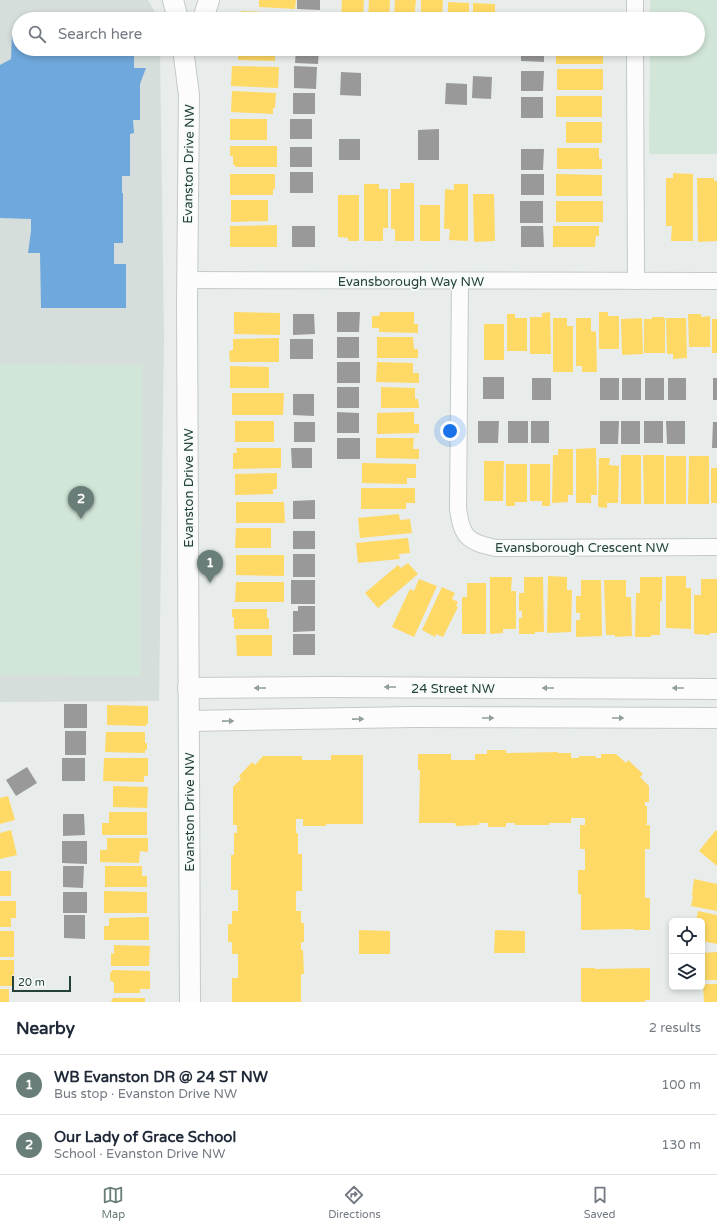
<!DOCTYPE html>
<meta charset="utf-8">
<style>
:root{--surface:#fff;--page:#f2f2f3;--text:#1f2937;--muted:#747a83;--line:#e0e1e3;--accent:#697e78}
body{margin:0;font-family:"Varela Round",sans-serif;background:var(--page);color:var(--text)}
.controls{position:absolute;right:12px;bottom:12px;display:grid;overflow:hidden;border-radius:6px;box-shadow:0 2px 6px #0003}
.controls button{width:36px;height:36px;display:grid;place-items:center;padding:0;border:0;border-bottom:1px solid var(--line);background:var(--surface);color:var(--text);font:20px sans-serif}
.scale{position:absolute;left:12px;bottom:10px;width:59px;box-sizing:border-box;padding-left:4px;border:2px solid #24423a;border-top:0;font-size:11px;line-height:14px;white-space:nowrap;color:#24423a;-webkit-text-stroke:3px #f7fbf9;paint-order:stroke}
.you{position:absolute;left:450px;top:431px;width:14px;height:14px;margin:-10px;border:3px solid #fff;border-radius:50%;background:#1a73e8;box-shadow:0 0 0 6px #1a73e833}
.badge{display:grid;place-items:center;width:26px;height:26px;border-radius:50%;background:var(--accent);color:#fff;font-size:13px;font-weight:700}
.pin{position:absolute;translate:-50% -33px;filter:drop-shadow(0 1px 2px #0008)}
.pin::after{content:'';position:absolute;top:21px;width:14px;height:12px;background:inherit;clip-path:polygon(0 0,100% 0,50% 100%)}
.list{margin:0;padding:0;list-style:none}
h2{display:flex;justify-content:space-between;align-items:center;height:52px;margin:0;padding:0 16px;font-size:17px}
h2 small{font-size:13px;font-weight:400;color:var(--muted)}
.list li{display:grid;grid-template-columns:26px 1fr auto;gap:12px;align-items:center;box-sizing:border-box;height:60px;padding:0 16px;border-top:1px solid var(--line)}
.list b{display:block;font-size:15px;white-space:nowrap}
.list p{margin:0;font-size:13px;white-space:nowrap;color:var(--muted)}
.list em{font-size:13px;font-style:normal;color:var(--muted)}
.icon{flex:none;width:22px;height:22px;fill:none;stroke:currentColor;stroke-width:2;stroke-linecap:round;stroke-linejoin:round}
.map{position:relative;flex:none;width:717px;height:1002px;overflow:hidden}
.search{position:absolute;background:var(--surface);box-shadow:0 2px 6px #0003;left:12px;right:12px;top:12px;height:44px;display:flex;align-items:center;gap:10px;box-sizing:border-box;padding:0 14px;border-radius:22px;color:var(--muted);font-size:15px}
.sheet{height:172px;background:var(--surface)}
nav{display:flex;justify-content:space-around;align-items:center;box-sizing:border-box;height:56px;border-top:1px solid var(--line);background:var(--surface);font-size:11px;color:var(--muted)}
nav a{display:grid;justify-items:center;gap:2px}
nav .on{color:var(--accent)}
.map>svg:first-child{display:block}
.built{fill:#d6dedb}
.green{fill:#d1e6d8}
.homes{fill:#ffd966}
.schools{fill:#6fa8dc}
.industry{fill:#999}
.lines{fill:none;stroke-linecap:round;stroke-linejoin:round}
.minor-casing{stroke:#c5cac8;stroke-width:18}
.tertiary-casing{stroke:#c5cac8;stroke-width:22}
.minor{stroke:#fcfcfc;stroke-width:16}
.tertiary{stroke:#fcfcfc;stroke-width:20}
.oneway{fill:#909f9b}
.labels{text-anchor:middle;stroke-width:4;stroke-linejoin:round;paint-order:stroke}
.street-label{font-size:13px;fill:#24423a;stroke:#f7fbf9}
</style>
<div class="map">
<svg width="717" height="1002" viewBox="0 0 717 1002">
<rect width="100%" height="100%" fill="#e8edeb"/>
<path class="built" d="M0,0h148l7,12 2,7h-138v30h141l4,288 -5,364 -159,1z"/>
<g class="green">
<path d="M650,0h67v154h-68l1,-105h48v-30h-48z"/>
<path d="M0,364l142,1 -1,311 -141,-1z"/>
</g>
<g class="homes">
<path d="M259,0h37l-1,9 -36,-2z"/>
<path d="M342,0h22l-1,19h-22z"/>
<path d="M369,0h21l-1,19h-21z"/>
<path d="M395,0h21l-2,19h-20z"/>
<path d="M421,0h22l-1,19h-21z"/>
<path d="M448,2l21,1v16h-21z"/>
<path d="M473,3l22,1v15h-22z"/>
<path d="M241,11l47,2v6h-47z"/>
<path d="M558,16h25v1h15v2h-39z"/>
<path d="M238,49h37v12l-37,-1z"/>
<rect x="556" y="49" width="47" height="15"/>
<path d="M232,66l47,1 -1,21 -47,-2z"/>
<rect x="557" y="69" width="46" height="21"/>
<path d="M232,91l44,2 -1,15h-2v6l-42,-2z"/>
<rect x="556" y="96" width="46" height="21"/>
<rect x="230" y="119" width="37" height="21"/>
<rect x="566" y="122" width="36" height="21"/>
<path d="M230,146h47v21h-41l-3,-3v-8h-3z"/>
<path d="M557,148h42v11h3v10h-45z"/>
<path d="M673,173l20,1v67h-22l1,-15h-6v-48h7z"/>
<path d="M230,174h45v15h-2v6h-43z"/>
<path d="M556,174l46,1v21h-46z"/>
<path d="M697,178h17v3h3v60l-19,1z"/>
<path d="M400,183h14v58h-19v-12h-4v-40h9z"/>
<path d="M364,184h15v5h9v39h-5v13h-19z"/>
<path d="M454,184h14v57l-19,-1 1,-11h-6l1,-40 9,1z"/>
<path d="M473,194h21l1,47 -21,1z"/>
<path d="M338,195h21v46h-11v-3l-10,-1z"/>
<path d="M231,200h37v21l-37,1z"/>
<rect x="556" y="201" width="47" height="21"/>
<rect x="420" y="205" width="20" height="36"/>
<path d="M277,225v22h-47v-21z"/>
<path d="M553,226h46v10h-3l-1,11h-42z"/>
<path d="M234,312l46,1v22l-46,-1z"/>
<path d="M380,312h34v12h4v9l-39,-1v-4h-7v-12h7z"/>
<path d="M550,312l1,42h-21v-37h12v-4z"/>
<path d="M599,312h9v4h11v33h-20z"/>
<path d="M507,314h8v4h12v33h-20z"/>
<path d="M688,314h13v3l9,-1v31h-21z"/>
<path d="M652,317h11l2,1v35h-21v-34h8z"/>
<path d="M553,318h14v8h6v46h-20z"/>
<path d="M576,318h15v13l5,1 1,40h-15v-6h-6z"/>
<path d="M642,318l1,36 -21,1 -1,-36z"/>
<path d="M666,318h20l1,40 -14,1v-5h-6z"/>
<rect x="712" y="319" width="5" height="34"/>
<rect x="484" y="324" width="20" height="36"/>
<path d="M377,337h36l1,12h4v9h-41z"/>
<path d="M279,338v24h-49l-1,-11 4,-1v-11z"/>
<path d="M377,362l36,1v10h6v10l-43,-1z"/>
<path d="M230,366l39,1v21h-39z"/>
<path d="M381,387l34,1v11h3l1,9h-38z"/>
<path d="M232,393h52l-1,22h-51z"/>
<path d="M414,412v12h5v9l-42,1v-21z"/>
<rect x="235" y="421" width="39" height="21"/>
<path d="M376,438h38l-1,11h6v10l-43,-1z"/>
<path d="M236,448h45v20l-48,1v-16h4z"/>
<path d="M596,448l1,47h-6v8h-15v-54z"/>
<path d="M558,449h15v46h-5v7l-16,1 1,-48h5z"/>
<rect x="621" y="455" width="20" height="49"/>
<path d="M643,455h21v49h-20z"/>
<rect x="666" y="456" width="20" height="48"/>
<path d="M689,456h20v48h-21z"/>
<path d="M599,458h11l-1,7 10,1 -1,37h-11v5l-9,-1z"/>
<path d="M484,461h20l-1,40h-19z"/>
<path d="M362,463l54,1v14h-9v6l-45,-1z"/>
<path d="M506,464h21v38h-12v4h-9z"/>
<path d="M530,464h20v42h-8v-5h-12z"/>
<rect x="711" y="468" width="6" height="35"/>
<path d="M277,473v16h-4v5l-38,1v-21z"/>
<path d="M361,488h54v15h-9v6h-45z"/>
<path d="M236,502h48l1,21h-49z"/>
<path d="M399,514l1,6 10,-1 2,14 -52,5 -2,-20z"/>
<path d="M236,528h35v20h-36z"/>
<path d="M408,538l2,15 -11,1 1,5 -42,4 -2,-20z"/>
<path d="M236,555h48v21l-48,-1z"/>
<path d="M408,563l10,11 -40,34 -13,-15 33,-28 3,3z"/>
<path d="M548,576l19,1v13h5l-1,42 -24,1z"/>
<path d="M666,576h20v12h5v41l-25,-1z"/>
<path d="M490,577h22l-1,14h5v38h-13v4l-13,1z"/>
<path d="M524,577h19l1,55h-9v2h-16v-16h3v-7h-3v-18h5z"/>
<path d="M640,577h22v24h-2v34h-9v2h-16l1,-44h4z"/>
<path d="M419,579l18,7 -23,51 -22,-10 18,-38 4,2z"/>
<path d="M701,579h16v54h-7v2l-15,-1 -1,-1v-38h7z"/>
<path d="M581,580h20l1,56 -26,1v-17h4v-7h-4v-17h5z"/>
<path d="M604,580h22v17h5l1,39 -17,1v-2h-9z"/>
<path d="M236,582h48v20h-49z"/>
<path d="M467,583h19v51h-24v-37h5z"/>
<path d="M442,587l13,6 -3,6 6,3 -2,4 2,1 -15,30 -7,-3 -1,3 -13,-7z"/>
<path d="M232,609h35v9h2v11h-35v-12h-2z"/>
<path d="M236,635h36v21h-35z"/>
<path d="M107,705l41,1v18h-2v2l-39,-1z"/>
<path d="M106,732h39v11h2v7h-2v3l-40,-1z"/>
<path d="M487,750h19v3l52,-1v1h13v5h8v-2h17v2h5v-4h15l10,9 2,-3 15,14 -3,3 9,9v16h-4v4h2v18l-2,1h5v24h-5v49h5v32h-16v-1l-53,1v-36h-3v-24h7v-21h-5v-24h5v-7h-14v5h-22v2h-34v-2h-9v4h-18v-4h-9v2l-23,1 -1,-3h-36l1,-53h-2v-16h33v6h24v-6h12z"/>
<path d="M331,755h32v69h-37v2h-23v-7h-7v14h2v21h4v37h-6v20h5v12h3v19h-3v8h2l1,24h-3v28h-69v-24h6v-24h-6v-12h-4v-18h4v-13h6v-21h-7v-35h3v-22h3v-8h-4v-38l8,-8 -2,-3 13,-14 3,3 8,-9h39v4h29z"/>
<path d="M104,758h44v18h-4v6l-41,-1z"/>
<path d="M113,786l35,1 -1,21 -34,-1z"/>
<path d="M8,796l7,24 -15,4v-26z"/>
<path d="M109,812h38v23h-45v-12h7z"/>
<path d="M11,830l6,25 -17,4v-26z"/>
<path d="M716,830l1,1v35l-18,-15z"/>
<path d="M107,838h41v14l-8,-1 -1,12 -39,-1v-12h7z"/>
<path d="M105,866h37v10h5v11h-42z"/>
<rect x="0" y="871" width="11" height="25"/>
<path d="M694,879l23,5v27l-26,-5 2,-10 -1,-1z"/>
<path d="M104,891l43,1v21h-43z"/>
<path d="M0,901h16v17h-5v9h-11z"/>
<path d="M698,911l19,4v29l-15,-3v-20h-6z"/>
<path d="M149,917v23h-45v-14h5v-8z"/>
<path d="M359,930l31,1v23h-31z"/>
<path d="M495,930l30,1v22h-31z"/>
<rect x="0" y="931" width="14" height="26"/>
<path d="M114,945l36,1 -1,20h-38v-13l3,1z"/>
<path d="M717,952v28h-15v-27z"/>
<path d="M0,960h14v15h-2v11h-12z"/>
<path d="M581,968h14v1l55,-1v32h-5v2h-64z"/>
<path d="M113,970l37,1v18h-10v4h-26v-10l-4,-3v-7z"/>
<path d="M703,984h14v18h-13z"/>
<rect x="0" y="989" width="9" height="13"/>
<path d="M113,998h32v4h-34z"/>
</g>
<path class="schools" d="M12,35h7v14h115v19h12l-6,16v36h-7l1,13 -4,1v42h-8v17h1v50h-9v21h12v44h-85l-1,-55h-12l3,-22v-12l-31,-1v-153l11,-6z"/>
<g class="industry">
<path d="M297,0h23v10l-23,-1z"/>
<rect x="297" y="13" width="23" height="6"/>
<path d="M296,49h23l-1,15 -23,-1z"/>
<path d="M521,49h23v13l-23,-1z"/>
<path d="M294,66l23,1 -1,22 -22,-1z"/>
<path d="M521,71h23l-1,20h-22z"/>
<path d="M341,72l20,1v23l-21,-1z"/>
<path d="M473,76l19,1 -1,22 -19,-1z"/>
<path d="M446,83l21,1v21l-22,-1z"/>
<rect x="293" y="93" width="22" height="21"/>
<rect x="521" y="97" width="22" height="21"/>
<rect x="290" y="119" width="22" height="20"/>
<path d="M439,129v31h-21v-30z"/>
<rect x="339" y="139" width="21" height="21"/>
<rect x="290" y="147" width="22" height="20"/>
<path d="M521,149h23l-1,21h-22z"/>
<rect x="290" y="172" width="23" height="21"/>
<rect x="521" y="174" width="23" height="21"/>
<rect x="520" y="201" width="23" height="22"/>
<rect x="292" y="226" width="23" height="21"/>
<path d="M521,226h22l1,21h-23z"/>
<path d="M337,312h23l-1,20h-22z"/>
<path d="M293,314h21l1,20 -22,1z"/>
<rect x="337" y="337" width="22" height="21"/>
<rect x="290" y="339" width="23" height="20"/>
<rect x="337" y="362" width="23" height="21"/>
<rect x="483" y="377" width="21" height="22"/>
<rect x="532" y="378" width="19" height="22"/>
<rect x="600" y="378" width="19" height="22"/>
<rect x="622" y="378" width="19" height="22"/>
<rect x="645" y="378" width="19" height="22"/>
<rect x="668" y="378" width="18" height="22"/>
<rect x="713" y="378" width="4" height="22"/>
<rect x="337" y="387" width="22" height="21"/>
<path d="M293,394h21v22l-21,-1z"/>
<path d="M337,412l22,1v20h-22z"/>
<path d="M478,421h21l-1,22h-20z"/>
<rect x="508" y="421" width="20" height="22"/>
<rect x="531" y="421" width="18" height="22"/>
<path d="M600,421h19l-1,23h-18z"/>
<rect x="621" y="421" width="19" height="23"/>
<rect x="644" y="421" width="19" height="22"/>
<path d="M666,421h19v23h-18z"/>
<rect x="294" y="422" width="21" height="20"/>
<path d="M713,422h4v26h-5z"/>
<rect x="337" y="438" width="23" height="21"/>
<path d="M291,448h21v20h-20z"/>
<path d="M315,500v19h-22v-18z"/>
<rect x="293" y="531" width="22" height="18"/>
<rect x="293" y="554" width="22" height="23"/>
<rect x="291" y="580" width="24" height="24"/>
<path d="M298,606h17v25l-22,1v-21h5z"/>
<rect x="293" y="634" width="22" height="21"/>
<rect x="64" y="704" width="23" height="24"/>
<rect x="65" y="731" width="21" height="24"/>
<rect x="62" y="758" width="23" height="23"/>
<path d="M27,767l10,16 -21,13 -10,-16z"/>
<path d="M63,814h21l1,21 -22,1z"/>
<path d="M62,841h25v23l-25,-1z"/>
<path d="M63,866h21l-1,22 -20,-1z"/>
<rect x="63" y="892" width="24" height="21"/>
<path d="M64,915h21v24l-21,-1z"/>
</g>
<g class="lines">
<g class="minor-casing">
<g id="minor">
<path d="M635,0v19"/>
<path d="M635,49l1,232"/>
<path d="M187,280l530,1"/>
<path d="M460,281l-2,228c4,29 10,33 38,39l221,-1"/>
</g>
</g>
<g class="tertiary-casing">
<g id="tertiary">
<path d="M173,0l5,19"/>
<path d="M203,19l6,-19"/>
<path d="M183,49l6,46 -2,209 3,698"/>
<path d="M188,688l140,-1 389,2"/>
<path d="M189,721l223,-4 305,1"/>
</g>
</g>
<use href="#minor" class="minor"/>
<use href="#tertiary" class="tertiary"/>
</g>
<defs><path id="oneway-solid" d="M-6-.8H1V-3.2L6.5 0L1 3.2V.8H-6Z"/></defs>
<g class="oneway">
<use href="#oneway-solid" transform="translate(390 687) rotate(-180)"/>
<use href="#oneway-solid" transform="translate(260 688) rotate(180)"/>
<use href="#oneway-solid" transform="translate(548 688) rotate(-180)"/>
<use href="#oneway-solid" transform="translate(678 688) rotate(-180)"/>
<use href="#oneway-solid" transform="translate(488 718)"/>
<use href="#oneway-solid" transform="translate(618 718)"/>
<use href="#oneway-solid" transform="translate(358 719) rotate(-1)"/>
<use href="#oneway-solid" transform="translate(228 721) rotate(-1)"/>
</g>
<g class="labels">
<g class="street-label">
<text transform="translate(188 164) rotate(-89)" y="5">Evanston Drive NW</text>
<text x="411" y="286">Evansborough Way NW</text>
<text transform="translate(188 488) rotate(-90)" y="5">Evanston Drive NW</text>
<text x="582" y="552">Evansborough Crescent NW</text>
<text x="453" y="693">24 Street NW</text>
<text transform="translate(189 812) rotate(-90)" y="5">Evanston Drive NW</text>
</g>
</g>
</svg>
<div class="controls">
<button><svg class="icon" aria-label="locate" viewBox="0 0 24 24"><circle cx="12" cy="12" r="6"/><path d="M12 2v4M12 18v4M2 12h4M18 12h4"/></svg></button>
<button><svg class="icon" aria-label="layers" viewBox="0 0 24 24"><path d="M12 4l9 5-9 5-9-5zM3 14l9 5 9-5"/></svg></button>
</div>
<div class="scale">20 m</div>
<div class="you"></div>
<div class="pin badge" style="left:210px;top:583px">1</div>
<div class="pin badge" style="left:81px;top:519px">2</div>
<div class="search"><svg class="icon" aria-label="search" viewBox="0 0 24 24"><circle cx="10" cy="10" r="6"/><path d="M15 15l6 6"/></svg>Search here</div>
</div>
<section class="sheet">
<h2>Nearby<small>2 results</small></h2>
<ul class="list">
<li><span class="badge">1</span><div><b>WB Evanston DR @ 24 ST NW</b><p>Bus stop · Evanston Drive NW</p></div><em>100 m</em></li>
<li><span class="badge">2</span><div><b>Our Lady of Grace School</b><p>School · Evanston Drive NW</p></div><em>130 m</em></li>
</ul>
</section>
<nav>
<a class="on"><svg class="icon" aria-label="map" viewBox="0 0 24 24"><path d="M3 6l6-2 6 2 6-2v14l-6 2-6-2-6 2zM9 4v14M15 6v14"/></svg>Map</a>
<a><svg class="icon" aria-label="directions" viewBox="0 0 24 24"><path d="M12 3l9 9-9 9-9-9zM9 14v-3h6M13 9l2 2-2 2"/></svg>Directions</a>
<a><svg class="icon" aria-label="saved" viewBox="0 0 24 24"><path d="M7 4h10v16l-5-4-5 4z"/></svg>Saved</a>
</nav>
